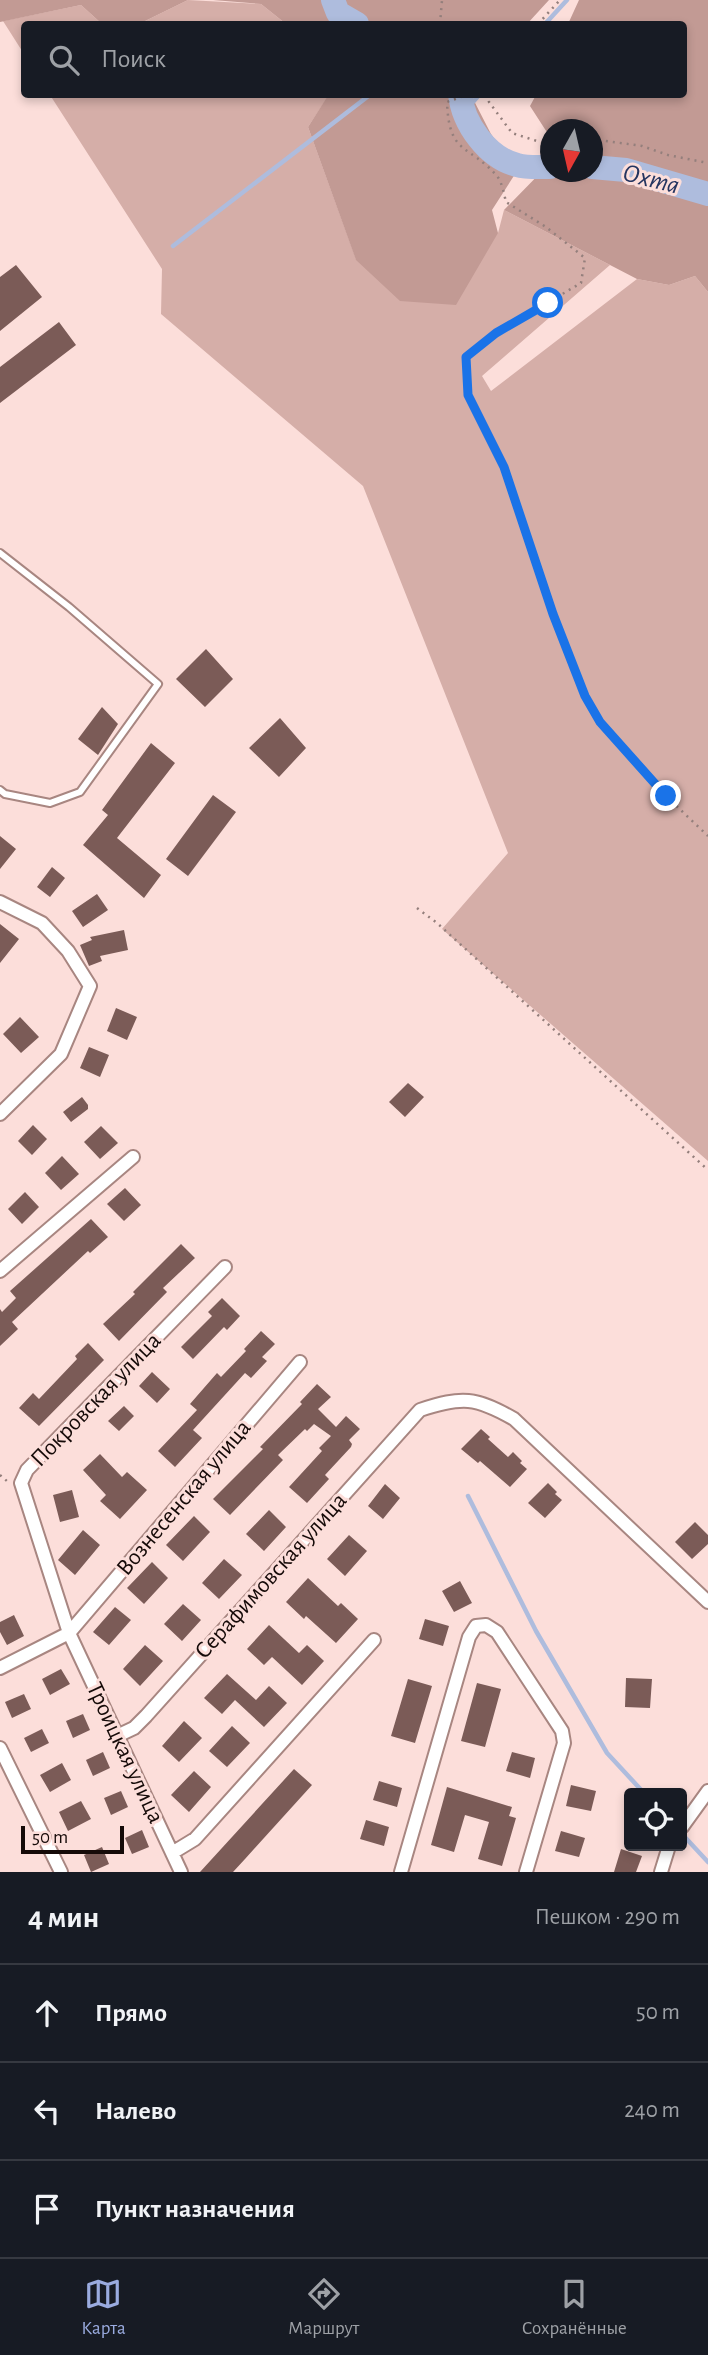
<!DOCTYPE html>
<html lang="ru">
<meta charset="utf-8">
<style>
:root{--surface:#171b24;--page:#20242c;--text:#f1f3f6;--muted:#9ea1a6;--line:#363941;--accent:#9aabdf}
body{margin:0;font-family:"Alegreya Sans",sans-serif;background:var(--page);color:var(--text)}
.controls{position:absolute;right:21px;bottom:21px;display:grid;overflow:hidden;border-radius:7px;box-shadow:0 4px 10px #0003}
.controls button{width:63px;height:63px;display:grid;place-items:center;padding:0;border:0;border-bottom:2px solid var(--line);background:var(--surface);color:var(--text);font:35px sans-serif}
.compass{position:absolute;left:540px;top:119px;width:63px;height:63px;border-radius:50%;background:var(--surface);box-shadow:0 4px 10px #0003;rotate:188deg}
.scale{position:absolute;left:21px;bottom:18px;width:103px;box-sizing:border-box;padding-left:7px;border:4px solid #150a08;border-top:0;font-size:19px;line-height:24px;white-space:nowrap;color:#150a08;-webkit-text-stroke:5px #fcdeda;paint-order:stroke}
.stop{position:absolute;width:21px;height:21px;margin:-16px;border:5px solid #1a73e8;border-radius:50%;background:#fff}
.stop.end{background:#1a73e8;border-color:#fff;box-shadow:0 2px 7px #0008}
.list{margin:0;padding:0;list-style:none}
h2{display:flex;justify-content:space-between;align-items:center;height:91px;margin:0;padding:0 28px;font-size:30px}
h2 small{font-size:23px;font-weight:400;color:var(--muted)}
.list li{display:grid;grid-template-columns:46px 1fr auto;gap:21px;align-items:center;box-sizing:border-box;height:98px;padding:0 28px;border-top:2px solid var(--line)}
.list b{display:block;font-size:26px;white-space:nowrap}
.list em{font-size:23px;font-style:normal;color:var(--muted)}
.icon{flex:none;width:38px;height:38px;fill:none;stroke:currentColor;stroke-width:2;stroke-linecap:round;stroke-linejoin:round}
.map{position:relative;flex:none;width:708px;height:1872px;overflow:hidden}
.search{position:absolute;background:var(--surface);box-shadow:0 4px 10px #0003;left:21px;right:21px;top:21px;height:77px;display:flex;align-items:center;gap:18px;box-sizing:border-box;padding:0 24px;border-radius:7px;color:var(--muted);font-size:26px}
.sheet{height:385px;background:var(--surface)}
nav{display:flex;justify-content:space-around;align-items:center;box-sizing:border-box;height:98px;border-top:2px solid var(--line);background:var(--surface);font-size:19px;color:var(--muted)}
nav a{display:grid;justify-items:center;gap:4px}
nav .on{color:var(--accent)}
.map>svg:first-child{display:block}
</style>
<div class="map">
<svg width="708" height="1872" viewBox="0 0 708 1872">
<rect width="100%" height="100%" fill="#fcdeda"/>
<path fill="#d5aea8" d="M188,0L261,4L286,24H139Z
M81,5L102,24H24V54L3,21Z
M50,95H329L308,127L356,259L498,233L504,210L610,265L482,376L491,391L637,279L669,285L695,276L708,292V1161L442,929L508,853L363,486L161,314L162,269Z"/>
<path fill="#c29a94" d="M0,0H188L139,24H102L81,5L0,22Z
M213,0H549L527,24H286L261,4Z
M579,0H708V292L695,276L669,285L637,279L504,210L550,163V172H592V130H550V137L530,106L536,95L684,94V24H568Z
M329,94L471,95L491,134L517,171L492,210L498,233L456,305L400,301L356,260L308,127Z"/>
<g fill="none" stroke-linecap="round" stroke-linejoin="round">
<path stroke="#aebcdd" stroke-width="4.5" d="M545,24L567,0
M465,111L480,94
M173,246L371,94
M468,1496L536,1631L607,1753L644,1793
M682,1834L708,1862"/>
<path stroke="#aebcdd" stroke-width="24" d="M333,0L338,13L357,24
M460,94C463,124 488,158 517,165C527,168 540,167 550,167
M592,167L626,170L708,194"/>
</g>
<path fill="#7b5b57" d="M16,265L42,297L0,331V277Z
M59,322L76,345L0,403V367Z
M206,649L233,679L205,707L176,679Z
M102,707L118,724L98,755L78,739Z
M280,718L306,748L279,777L249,748Z
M151,743L175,763L117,838L161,875L144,898L83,845L108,815L102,810Z
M213,795L236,812L188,876L166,859Z
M0,836L16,849L0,869Z
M52,867L65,878L50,897L37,887Z
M97,894L108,910L83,927L72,911Z
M0,924L19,939L0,963Z
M124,930L128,950L100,956L102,961L89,966L80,945L92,940L90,937Z
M116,1008L137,1017L127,1040L107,1031Z
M20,1017L39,1037L21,1053L3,1034Z
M89,1047L109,1055L100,1077L80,1068Z
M408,1083L424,1097L405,1117L389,1102Z
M82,1097L88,1105V1109L71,1122L63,1112Z
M33,1125L47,1139L32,1155L18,1141Z
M101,1126L118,1143L100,1159L84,1142Z
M62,1156L79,1174L61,1190L45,1173Z
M125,1188L141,1205L124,1221L107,1204Z
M25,1192L39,1207L22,1224L8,1209Z
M91,1219L108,1237L90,1253L88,1251L12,1322L18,1329L0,1346V1309L2,1312L16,1298L10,1291Z
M181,1244L195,1258L163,1288L167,1292L119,1341L103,1324L135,1294L133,1292Z
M222,1298L240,1316L227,1330L224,1327L193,1359L181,1347L212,1316L208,1312Z
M261,1331L275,1344L262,1357L267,1361L251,1378L245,1373L193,1430L202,1438L175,1467L158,1451L197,1410L190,1404L217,1373L221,1377L246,1351L244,1349Z
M88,1343L104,1360L39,1426L19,1408L33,1393L39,1399L77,1359L75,1356Z
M152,1372L170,1389L157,1403L139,1386Z
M317,1384L331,1397L318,1409L336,1427L346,1416L360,1429L349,1440L352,1444L351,1447L325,1475L329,1479L307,1503L289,1487L322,1451L319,1448L331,1436L314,1424L307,1431L305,1429L278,1455L283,1460L230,1515L213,1499L263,1449L260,1447L302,1404L300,1402Z
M124,1406L134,1416L119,1431L108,1421Z
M481,1429L490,1437L488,1439L508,1457L513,1452L522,1461L520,1463L527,1469L510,1487L480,1461L478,1463L461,1449Z
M100,1454L122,1477L127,1472L147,1490L120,1519L100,1501L106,1495L83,1470Z
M548,1483L557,1492L555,1494L562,1500L545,1518L528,1503Z
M385,1484L400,1498L383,1519L368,1506Z
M72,1490L79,1517L60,1522L53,1495Z
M269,1510L286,1527L264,1551L246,1534Z
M194,1516L210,1532L183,1561L166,1545Z
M695,1522L708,1535V1544L692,1559L675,1542Z
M83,1530L100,1545L75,1575L58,1560Z
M349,1535L367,1551L345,1576L327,1559Z
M224,1559L242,1575L219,1599L202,1583Z
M152,1562L168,1578L144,1604L127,1588Z
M308,1578L338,1606L341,1603L358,1619L336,1643L306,1616L304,1619L286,1602Z
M460,1581L472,1603L454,1612L442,1591Z
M183,1604L201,1620L182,1641L164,1624Z
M115,1607L131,1620L109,1645L93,1632Z
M14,1615L24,1636L7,1645L0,1632V1622Z
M425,1619L449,1626L443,1646L419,1639Z
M269,1625L299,1653L307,1645L324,1661L302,1685L272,1657L264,1665L247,1649Z
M145,1645L163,1661L140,1686L123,1669Z
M61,1669L70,1684L50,1695L42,1679Z
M227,1674L256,1700L269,1686L287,1703L264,1727L235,1700L222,1714L204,1698Z
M626,1678L652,1679L650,1708L625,1707Z
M408,1679L432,1686L415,1743L391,1736Z
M477,1683L501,1689L485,1747L461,1741Z
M24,1694L31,1709L12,1718L5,1702Z
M83,1714L90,1730L73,1738L66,1721Z
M184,1721L202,1738L179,1762L162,1746Z
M232,1726L250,1743L227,1767L209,1751Z
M42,1729L49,1743L31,1752L24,1738Z
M103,1752L110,1768L93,1776L86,1760Z
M512,1752L535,1758L530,1778L506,1771Z
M62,1763L71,1780L50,1792L40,1775Z
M294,1769L312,1785L245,1859L233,1872H200Z
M194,1771L211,1787L189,1812L171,1795Z
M379,1781L402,1788L397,1807L373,1800Z
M571,1785L596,1791L591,1811L566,1806Z
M447,1787L512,1807L509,1816L516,1818L502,1866L478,1859L489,1822L465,1815L454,1852L431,1845Z
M121,1791L128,1807L111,1815L104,1798Z
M81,1801L91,1819L68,1831L59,1812Z
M366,1820L389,1827L384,1846L360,1839Z
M142,1830L149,1847L132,1854L125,1838Z
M561,1831L585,1838L579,1857L555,1851Z
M102,1847L109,1864L91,1872L84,1855Z
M621,1849L642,1856L636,1872H614Z"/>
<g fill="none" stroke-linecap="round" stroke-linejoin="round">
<g stroke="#a88681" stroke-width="10">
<path id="service" d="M0,553L69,607L158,684L80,792L50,803L5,794L0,790"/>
</g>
<g stroke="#a88681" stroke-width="16">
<path id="minor" d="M0,902L42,923L68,951L90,986L61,1054L0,1114
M0,1271L133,1157
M0,1668L69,1633L300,1362
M117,1736L134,1728L146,1716L420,1410C462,1396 476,1397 514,1419L708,1602
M0,1748L61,1872
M682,1827L708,1791
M172,1853L195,1839L374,1640
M181,1872L69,1633L21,1483L27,1470L225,1267
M401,1872L469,1637L476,1626L486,1625L497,1632L562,1731L564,1743L526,1872
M661,1872L669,1846"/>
</g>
<path stroke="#947f7c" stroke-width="2.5" stroke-dasharray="2 5" stroke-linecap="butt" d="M440,24L442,0
M538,24L560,0
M469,94L447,102C449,156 468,143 497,176C502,182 504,194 506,202L546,227L585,258L581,283L496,333L466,357L468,395L504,467L553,614L585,696L600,722L666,796L708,836
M488,94L489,102L512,133L546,144L550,143
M592,139L642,146L668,155L708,163
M417,908L437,923L708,1170
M0,1475L8,1482"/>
<use href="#service" stroke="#fff" stroke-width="6"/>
<use href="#minor" stroke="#fff" stroke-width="12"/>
</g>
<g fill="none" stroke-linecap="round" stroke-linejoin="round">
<path stroke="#1a73e8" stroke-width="9" d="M548,303L496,333L466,357L468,395L504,467L553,614L585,696L600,722L666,796"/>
</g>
<g text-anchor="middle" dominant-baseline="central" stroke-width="6" stroke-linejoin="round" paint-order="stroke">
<g font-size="24" fill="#150a08" stroke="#fcdeda">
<text transform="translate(96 1400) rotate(-46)">Покровская улица</text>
<text transform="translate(184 1498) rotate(-50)">Вознесенская улица</text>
<text transform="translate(271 1576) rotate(-48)">Серафимовская улица</text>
<text transform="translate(125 1753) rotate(65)">Троицкая улица</text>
</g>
<g font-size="26" font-style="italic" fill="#253560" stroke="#fcdeda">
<text transform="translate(651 179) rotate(14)">Охта</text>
</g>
</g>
</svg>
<div class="controls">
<button><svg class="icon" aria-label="locate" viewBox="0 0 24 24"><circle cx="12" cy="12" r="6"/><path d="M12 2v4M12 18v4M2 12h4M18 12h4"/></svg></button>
</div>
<svg class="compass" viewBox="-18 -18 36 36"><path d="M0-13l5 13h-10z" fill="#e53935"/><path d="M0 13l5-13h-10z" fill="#9ea1a6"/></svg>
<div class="scale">50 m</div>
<div class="stop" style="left:548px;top:303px"></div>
<div class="stop end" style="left:666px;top:796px"></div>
<div class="search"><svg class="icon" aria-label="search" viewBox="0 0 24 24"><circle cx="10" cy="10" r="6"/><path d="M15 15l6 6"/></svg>Поиск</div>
</div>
<section class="sheet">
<h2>4 мин<small>Пешком · 290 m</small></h2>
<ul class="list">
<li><svg class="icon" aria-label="ahead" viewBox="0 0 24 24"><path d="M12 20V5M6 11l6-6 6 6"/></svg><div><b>Прямо</b></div><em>50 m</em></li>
<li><svg class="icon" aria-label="left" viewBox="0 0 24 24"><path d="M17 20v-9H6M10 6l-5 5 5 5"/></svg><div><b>Налево</b></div><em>240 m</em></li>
<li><svg class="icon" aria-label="arrive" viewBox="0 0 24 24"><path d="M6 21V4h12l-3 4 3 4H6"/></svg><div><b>Пункт назначения</b></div></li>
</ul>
</section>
<nav>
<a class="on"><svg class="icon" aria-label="map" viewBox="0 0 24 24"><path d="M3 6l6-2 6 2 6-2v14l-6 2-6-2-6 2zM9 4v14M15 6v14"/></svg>Карта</a>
<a><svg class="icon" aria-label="directions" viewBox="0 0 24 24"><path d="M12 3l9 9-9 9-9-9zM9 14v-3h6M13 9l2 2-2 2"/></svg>Маршрут</a>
<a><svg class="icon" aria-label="saved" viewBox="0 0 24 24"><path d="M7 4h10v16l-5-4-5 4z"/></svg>Сохранённые</a>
</nav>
